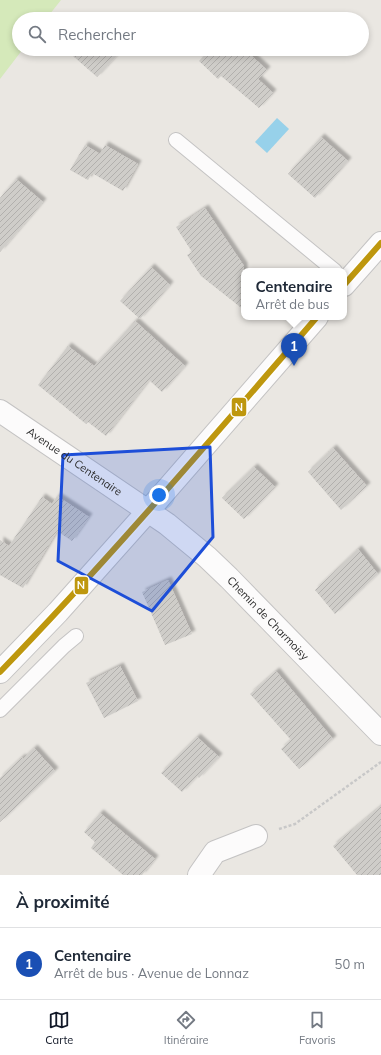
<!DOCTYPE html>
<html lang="fr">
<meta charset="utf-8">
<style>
:root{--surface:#fff;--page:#f6f6f7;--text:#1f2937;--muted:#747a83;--line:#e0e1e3;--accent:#111827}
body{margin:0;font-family:Mulish,sans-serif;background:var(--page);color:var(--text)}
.you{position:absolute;left:159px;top:495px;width:14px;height:14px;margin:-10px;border:3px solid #fff;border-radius:50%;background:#1a73e8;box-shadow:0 0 0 6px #1a73e833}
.badge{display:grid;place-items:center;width:26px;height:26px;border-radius:50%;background:var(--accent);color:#fff;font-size:13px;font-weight:700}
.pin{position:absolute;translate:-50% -33px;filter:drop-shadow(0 1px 2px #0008)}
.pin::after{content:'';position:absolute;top:21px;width:14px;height:12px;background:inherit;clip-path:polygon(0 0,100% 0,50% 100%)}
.popup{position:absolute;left:241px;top:268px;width:106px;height:52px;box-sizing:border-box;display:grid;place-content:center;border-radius:8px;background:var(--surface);filter:drop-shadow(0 1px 3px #0005);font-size:13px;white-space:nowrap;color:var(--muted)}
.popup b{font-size:15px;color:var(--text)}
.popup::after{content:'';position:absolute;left:50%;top:100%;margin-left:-8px;border:8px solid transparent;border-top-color:var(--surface)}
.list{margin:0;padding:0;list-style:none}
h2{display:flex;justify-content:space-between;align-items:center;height:52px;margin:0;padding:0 16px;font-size:17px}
h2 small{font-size:13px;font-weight:400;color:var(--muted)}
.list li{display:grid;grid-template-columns:26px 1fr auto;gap:12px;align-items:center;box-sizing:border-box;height:72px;padding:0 16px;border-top:1px solid var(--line)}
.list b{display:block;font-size:15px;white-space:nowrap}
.list p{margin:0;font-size:13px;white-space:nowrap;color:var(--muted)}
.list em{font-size:13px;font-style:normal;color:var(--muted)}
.icon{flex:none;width:22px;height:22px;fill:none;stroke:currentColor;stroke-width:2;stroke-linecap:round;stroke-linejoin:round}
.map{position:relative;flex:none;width:381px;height:875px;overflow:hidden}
.search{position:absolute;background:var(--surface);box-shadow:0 2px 6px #0003;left:12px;right:12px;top:12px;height:44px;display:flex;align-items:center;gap:10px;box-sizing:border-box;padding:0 14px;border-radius:22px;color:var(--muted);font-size:15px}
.sheet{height:124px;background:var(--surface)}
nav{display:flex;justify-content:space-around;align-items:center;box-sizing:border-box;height:56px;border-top:1px solid var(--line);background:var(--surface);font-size:11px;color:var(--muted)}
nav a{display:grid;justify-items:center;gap:2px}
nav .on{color:var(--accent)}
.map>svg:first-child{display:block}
</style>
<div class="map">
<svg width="381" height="875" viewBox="0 0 381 875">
<defs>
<pattern id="building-hatch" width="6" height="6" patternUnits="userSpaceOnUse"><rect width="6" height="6" fill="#cfcdc9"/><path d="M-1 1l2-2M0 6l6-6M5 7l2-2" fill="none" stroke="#b2b0ad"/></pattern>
<filter id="shadow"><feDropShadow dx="3.5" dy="-3.5" stdDeviation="1" flood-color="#0004"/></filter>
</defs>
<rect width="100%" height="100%" fill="#eae7e2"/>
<path fill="#d5e9ba" d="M0,0H61L46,19H19V49H23L0,79Z"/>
<path fill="#97d1ea" d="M277,118L289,129L267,153L255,142Z"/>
<path fill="url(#building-hatch)" filter="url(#shadow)" d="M65,49H123L97,77Z
M210,49H244L267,70L258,79L273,93L259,108L221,76L218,79L199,61Z
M321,137L348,161L315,198L288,174Z
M85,145L100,154L105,145L138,164L123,191L92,173L88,180L70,170Z
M16,179L43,202L0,252V198Z
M205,208L244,266V310L201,276L187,255L192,252L176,227Z
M151,267L170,285L140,319L120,301Z
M135,321L185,366L162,392L149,380L106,436L88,422L86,424L38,385L68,346L94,366Z
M333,448L367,486L341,510L308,472Z
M254,467L275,487L244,519L222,498Z
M57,496L89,517L72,541L57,531L23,588L0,575V540L9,546L42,497L52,504Z
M358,549L378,574L335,614L315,590Z
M168,580L192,634L165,645L142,592Z
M120,666L138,701L104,718L86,683Z
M276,671L333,739L299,769L281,749L291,740L250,694Z
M197,737L219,757L199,778L197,776L182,792L161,773Z
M34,748L55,771L0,822V778L22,757L23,759Z
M381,806V875H357L333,846Z
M100,813L155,859L142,875H123L91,848L95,842L84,832Z"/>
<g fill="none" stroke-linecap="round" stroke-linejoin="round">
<g stroke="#c4c3c3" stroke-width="16">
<path id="lane" d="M176,140L335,271
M0,710L64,646L76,636"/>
</g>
<g stroke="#c4c3c3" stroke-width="24">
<g id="street">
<path d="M344,285L381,243"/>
<path id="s1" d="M0,411L167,524L207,557L229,578L381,734"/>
<path d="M0,672L58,612L141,519L317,317"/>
<path d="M199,875L215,852L256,836"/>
</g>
</g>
<path stroke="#c8c8c8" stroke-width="2.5" stroke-dasharray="3 2" stroke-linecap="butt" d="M279,829L295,824L381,762"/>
<use href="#lane" stroke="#fcfbfb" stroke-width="14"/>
<use href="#street" stroke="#fcfbfb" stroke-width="22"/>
<g stroke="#fff" stroke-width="9">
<path id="bus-1" d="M344,285L381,243
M0,672C110,558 213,437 317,317"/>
</g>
<use href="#bus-1" stroke="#be970e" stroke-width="6"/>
</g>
<path fill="#1d4ed8" fill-opacity="0.2" stroke="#1d4ed8" stroke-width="3" stroke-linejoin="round" d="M210,447L213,537L152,611L58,561L63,455Z"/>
<g text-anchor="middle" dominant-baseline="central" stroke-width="3" stroke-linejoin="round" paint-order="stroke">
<g font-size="11" fill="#2d2d2d" stroke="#fff">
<text stroke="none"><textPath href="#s1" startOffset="90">Avenue du Centenaire</textPath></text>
<text stroke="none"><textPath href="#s1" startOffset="340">Chemin de Charmoisy</textPath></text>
</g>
</g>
<g stroke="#fff" stroke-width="1.5">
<rect x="231" y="397" width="16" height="20" rx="4" fill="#be970e"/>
<rect x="74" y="576" width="15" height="19" rx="4" fill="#be970e"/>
</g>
<g font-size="11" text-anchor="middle" font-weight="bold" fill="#fff">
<text x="239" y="411">N</text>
<text x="81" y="589">N</text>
</g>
</svg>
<div class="you"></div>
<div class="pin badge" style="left:294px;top:366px;background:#1a4fb4">1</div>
<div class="popup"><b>Centenaire</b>Arrêt de bus</div>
<div class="search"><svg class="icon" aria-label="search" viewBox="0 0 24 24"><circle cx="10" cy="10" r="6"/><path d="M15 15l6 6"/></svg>Rechercher</div>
</div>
<section class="sheet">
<h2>À proximité<small></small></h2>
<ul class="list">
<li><span class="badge" style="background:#1a4fb4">1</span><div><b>Centenaire</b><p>Arrêt de bus · Avenue de Lonnaz</p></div><em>50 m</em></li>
</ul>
</section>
<nav>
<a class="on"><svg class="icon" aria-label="map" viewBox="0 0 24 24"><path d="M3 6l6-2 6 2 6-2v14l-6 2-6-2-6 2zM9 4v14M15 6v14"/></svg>Carte</a>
<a><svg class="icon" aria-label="directions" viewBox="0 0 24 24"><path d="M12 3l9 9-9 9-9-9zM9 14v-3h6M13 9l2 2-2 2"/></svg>Itinéraire</a>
<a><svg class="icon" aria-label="saved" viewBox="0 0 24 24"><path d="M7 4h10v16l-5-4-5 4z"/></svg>Favoris</a>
</nav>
